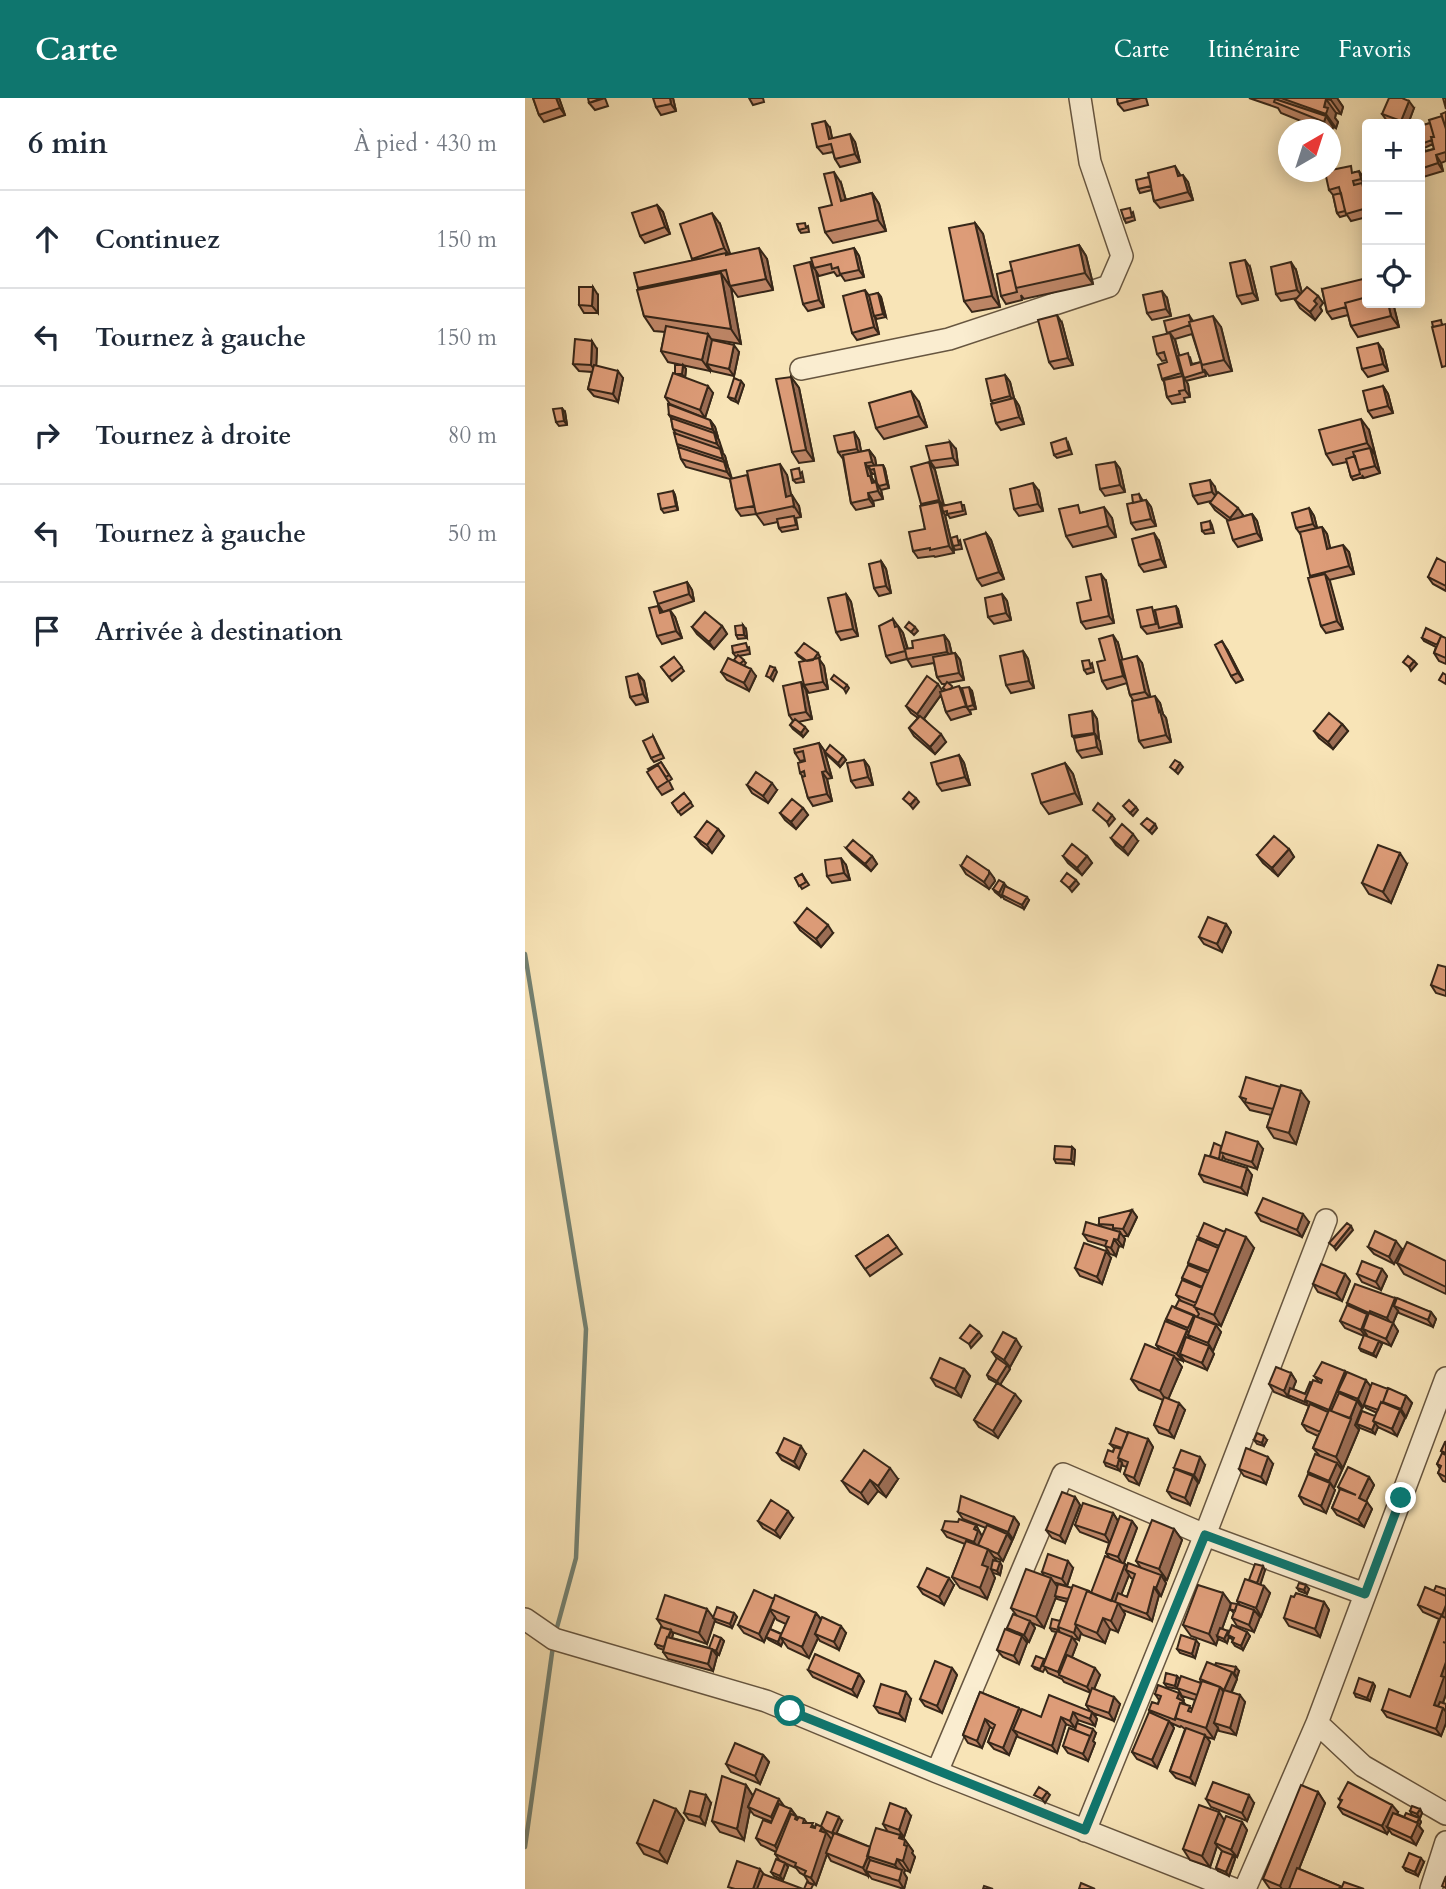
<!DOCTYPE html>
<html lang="fr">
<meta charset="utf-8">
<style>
:root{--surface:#fff;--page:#f6f6f7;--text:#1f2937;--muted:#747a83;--line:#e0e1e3;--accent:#0f766e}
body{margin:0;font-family:Cardo,serif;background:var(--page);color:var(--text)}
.controls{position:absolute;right:21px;top:21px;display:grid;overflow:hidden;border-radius:7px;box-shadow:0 4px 18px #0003}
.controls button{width:63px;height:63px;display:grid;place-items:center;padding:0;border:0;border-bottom:2px solid var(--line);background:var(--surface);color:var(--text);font:35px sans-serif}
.compass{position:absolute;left:753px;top:21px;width:63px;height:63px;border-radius:50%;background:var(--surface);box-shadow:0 4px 18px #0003;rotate:39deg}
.stop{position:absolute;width:21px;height:21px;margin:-16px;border:5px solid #0f766e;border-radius:50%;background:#fff}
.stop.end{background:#0f766e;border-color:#fff;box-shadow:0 2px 7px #0008}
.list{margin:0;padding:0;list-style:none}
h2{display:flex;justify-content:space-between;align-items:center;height:91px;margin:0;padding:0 28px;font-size:30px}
h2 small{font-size:23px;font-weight:400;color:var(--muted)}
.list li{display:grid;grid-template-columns:46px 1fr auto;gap:21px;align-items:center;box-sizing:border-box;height:98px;padding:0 28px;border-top:2px solid var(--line)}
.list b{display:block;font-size:26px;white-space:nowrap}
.list em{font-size:23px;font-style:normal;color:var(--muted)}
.icon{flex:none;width:38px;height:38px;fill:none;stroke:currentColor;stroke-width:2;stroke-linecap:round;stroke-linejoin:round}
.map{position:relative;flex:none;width:921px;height:1791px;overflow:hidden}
header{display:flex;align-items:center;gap:42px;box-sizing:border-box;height:98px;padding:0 35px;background:var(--accent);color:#fff}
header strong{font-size:33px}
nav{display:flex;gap:38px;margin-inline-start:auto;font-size:24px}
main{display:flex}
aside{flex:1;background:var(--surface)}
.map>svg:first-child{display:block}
</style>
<header>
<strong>Carte</strong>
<nav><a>Carte</a><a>Itinéraire</a><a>Favoris</a></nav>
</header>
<main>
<aside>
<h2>6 min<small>À pied · 430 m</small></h2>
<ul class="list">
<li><svg class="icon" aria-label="ahead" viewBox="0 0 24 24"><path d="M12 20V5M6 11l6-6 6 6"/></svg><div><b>Continuez</b></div><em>150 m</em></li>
<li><svg class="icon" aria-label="left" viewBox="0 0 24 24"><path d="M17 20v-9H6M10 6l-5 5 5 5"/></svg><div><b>Tournez à gauche</b></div><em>150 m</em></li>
<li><svg class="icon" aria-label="right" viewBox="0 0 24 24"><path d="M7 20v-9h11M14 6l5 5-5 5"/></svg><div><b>Tournez à droite</b></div><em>80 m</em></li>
<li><svg class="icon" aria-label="left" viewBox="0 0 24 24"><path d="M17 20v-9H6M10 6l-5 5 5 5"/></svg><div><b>Tournez à gauche</b></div><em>50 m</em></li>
<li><svg class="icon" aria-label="arrive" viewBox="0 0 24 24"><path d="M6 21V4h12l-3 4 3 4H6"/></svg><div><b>Arrivée à destination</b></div></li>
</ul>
</aside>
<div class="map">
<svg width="921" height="1791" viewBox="0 0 921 1791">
<rect width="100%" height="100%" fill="#f8e4b7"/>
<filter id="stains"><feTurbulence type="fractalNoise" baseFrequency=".00286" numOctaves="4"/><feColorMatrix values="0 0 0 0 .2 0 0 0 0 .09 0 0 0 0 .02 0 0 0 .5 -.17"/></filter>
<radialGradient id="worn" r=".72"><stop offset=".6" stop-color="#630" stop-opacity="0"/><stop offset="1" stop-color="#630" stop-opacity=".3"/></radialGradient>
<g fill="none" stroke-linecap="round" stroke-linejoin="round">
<path stroke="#748273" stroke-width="4.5" d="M0,856L61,1231L51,1460L31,1533
M0,1749L28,1548"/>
<g stroke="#675640" stroke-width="24">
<path id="minor" d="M276,271L424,241L584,188L597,158L565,64L555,0
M921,1280L792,1625L838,1668L921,1716
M0,1521L29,1541L241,1603L412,1674L709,1791
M412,1674L538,1376L680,1437L840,1496
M560,1733L680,1437L801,1122
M720,1791L792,1625
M906,1791L921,1744"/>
</g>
<use href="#minor" stroke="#faedd0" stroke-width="21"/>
</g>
<path fill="#be8667" stroke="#372719" stroke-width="2" fill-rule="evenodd" d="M8,0H34L40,17L19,24L14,17Z
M80,0L83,8L70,12L64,5Z
M148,0L151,13L136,17L131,9Z
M224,0H238L239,4L228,7Z
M592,0H621L623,7L599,13L593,6Z
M724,0H812L818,9L816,16L811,15L810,20L813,24L811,30L808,29L806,35V32H798L756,15L753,10Z
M889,10L883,26H870L862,23L857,16Z
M921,14V63L916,65L918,73L895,80V28L905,25L917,18ZM908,46L909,51L900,53L899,50Z
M305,30L307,41L330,44L335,64L315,69L310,61L308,54L298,56L292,49Z
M650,68L656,78L663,84L668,102L635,110L629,103L627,92L615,95L613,91L624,79Z
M830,74L839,80L840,89L842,92V119L826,123L822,117L815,119L812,115L808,97L804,92Z
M316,85L321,102L347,95L354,106L361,133L308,145L300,134L307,107Z
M132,107L138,114L145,136L120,145L115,138Z
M608,114L610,122L601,125L599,121Z
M450,125L458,136L475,209L447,214L439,203Z
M195,126L205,157L242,161L248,192L213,199L205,188L204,184H202L206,190L216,246L186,241L187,243L214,254L209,278L187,273L185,271V273L143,264L136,253L140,234L129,233L119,218L113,190L168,162L167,161Z
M283,128L284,134L276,135L274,132Z
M554,147L561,158L568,186L499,201L496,197L497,202L481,206L476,198L487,172Z
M329,150L334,158L339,179L320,183L316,177L312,178L309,174L294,178L291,173L299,209L283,213L278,206L288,169Z
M725,169L733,202L717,206L712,198Z
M771,172L777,195L793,198L798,205L795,209L797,213L790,222L775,210L770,202L772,200L756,203L751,196Z
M797,191L842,205H868L874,229L833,239L826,228L823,217L807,221L802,214Z
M353,195L356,199L361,219L352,221L350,219L354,236L332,242L327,235L344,198Z
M73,197V215H59L54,207Z
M642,200L646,218L627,222L622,215Z
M664,217L668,223L696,229L707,273L684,278L679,271L681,278L661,283L663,286L665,299L659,300L660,304L647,306L642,299L639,284L637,281L642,264V262L637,263L632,256L642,235ZM667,236L676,264L667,266L665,259L654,257L650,241Z
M537,225L548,267L529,271L524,264Z
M72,251L71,268L98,280L93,304L69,298L63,291L67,274L54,273L48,266Z
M858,252L863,273L843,279L837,271Z
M158,267L161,271L160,280L188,295L180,320L145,306L140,299L151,276Z
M480,277L485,284L489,300L494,308L499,326L476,332L471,325L468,305L466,303Z
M266,279L274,290L289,363L274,365L267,354Z
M216,283L219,287L213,305L206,302L203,299Z
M858,288L863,296L868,315L848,320L843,313Z
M394,304L402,329L359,341L351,330Z
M40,314L42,327L34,328L31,324Z
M144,317L185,322L190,329L197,354L200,358L203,369L202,368L207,381L262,377L266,398L274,408L276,419L271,420L273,431L257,434L254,430L253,424L239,427L231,416L216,418L211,411L205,381L161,369L156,361L153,349L152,346L151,336L148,331L146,320Z
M844,332L855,375L839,380L837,377L838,379L828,382L826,379L822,364L808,367L801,356Z
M329,334L334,342L336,354L344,352L350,360L351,368L358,367L360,371L364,390L356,392L358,401L348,403L349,408L331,412L326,405L318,361L313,354ZM345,373L348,376H350L351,384L350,385L347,380Z
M543,344L547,356L532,360L529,357Z
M431,351L433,367L410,370L405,363Z
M590,364L595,371L600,394L580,398L575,391Z
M410,372L419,407H439L441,416L425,420L423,417H420L429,455L410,459L409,458L393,460L388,453L400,431L396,406Z
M277,374L279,384L271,385L268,382Z
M690,389L691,396L718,417L716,419L727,416L732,423L737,442L713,449L708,442L704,423L690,412L685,405L686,403L673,406L668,398Z
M148,393L150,397L153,412L139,415L136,411Z
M514,393L518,413L494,418L489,411Z
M614,396L618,403L621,402L626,409L631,428L611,432L606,425L608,405Z
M784,410L789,418L792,430L797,429L802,436L805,450L824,454L829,476L804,482L818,531L801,535L796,528L786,479L776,437L771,430Z
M558,414L587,420L591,439L548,449L541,438Z
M685,423L687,427L689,435L680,436L677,433Z
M461,435L466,442L479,481L457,488L452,481Z
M435,442L437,451L430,452L428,448Z
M634,443L641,469L619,474L614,467Z
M356,463L361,471L366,495L354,498L349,490Z
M921,465V493L908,486L903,479Z
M581,483L589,525L561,531L556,524L566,502Z
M162,484L167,492L169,503L138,514L133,506Z
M321,496L326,504L333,538L316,542L311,534Z
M477,496L482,503L486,522L469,526L463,519Z
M133,508L137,514L150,519L157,540L137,546L132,538Z
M653,511L657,529L622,536L616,529L630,512Z
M368,521L378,535L383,551L388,550L419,537L424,544L427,556L430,555L435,562L439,582L423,585L428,590L439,595L447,593L451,611L445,612L446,616L426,622L421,614L416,597L399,621L421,644L410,656L389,638L384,630L393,620L386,615L381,608L420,593L418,590L421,586H417L412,579L409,565L387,569L382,561L366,565L361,558Z
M197,528L202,536L189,551L172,536L167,529Z
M221,531L222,540L213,541L211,537Z
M897,540H921V566L914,563L909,555L911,549L899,543Z
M593,545L597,562L617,565L625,599L635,605L638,616L641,620L646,644L619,650L614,643L608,602L605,597L602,585L582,591L577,583L580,562Z
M224,549L225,556L214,558L221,565L219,568L231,578L224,593L202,582L196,574L209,563L211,559L208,555Z
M702,551L718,582L711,585L706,578Z
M498,553L503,561L509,590L486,595L481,587Z
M271,555L295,559L294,561L299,568L303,591L284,595L279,587L280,563L273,558Z
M149,559L159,573L147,583L136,569Z
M567,565L569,574L562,576L559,572Z
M113,576L119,583L123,604L111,607L105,599Z
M281,592L287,621L273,624L283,633L278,639L268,631L265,627L268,623L264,617Z
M567,613L572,621L574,642L577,656L557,660L552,653L550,641L547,638Z
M817,626L823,633L808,651L794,640L789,633Z
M128,638L139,660L129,664L126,660Z
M294,645L300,654L318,658L321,662L315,669L300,655L307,680L302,681L307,703L288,708L283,700L278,679L275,675L280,663V662L275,663L270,655Z
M434,657L439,665L445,687L417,693L412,686Z
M339,662L344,669L348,687L331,690L326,683Z
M136,664L147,681L144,683L148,691L137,697L132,690Z
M540,665L548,676L557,706L524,716L516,705Z
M222,687L252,692L243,705L227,695Z
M159,695L168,708L156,717L147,705Z
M278,710L283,717L271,731L260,722L255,715Z
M193,731L199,738L187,755L176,746L170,739Z
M586,740L613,743L603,757L591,747Z
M321,750L347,758L352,766L346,773L327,757Z
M764,751L769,759L753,778L738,765L732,757Z
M538,758H562L567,765L557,777L543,765Z
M882,766L866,805L844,796L837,785Z
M321,767L325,782L307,785L302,778Z
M436,768L469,780L470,783L464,791L441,776Z
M277,776L284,787L277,791L270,780Z
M482,789L504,802L499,811L479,801L477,797L476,799L470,794L468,791Z
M270,825L308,835L296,849L275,832Z
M701,826L706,834L697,854L679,846L674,839Z
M921,869V898L911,895L906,887Z
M715,999L784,1004L771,1046L749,1040L742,1029L746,1017L725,1012Z
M696,1048L738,1051L732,1071L700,1061L698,1058L697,1062L727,1077L722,1097L679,1084L674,1076L685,1058Z
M547,1049L550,1052L549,1066L531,1065L529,1061Z
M607,1112L612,1119L603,1138H597L600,1141L598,1149L594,1148L591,1158L585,1156L580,1148L563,1143L558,1136L576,1128L574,1126Z
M731,1115L784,1124L777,1139L736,1123Z
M363,1137L377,1156L345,1178L331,1158Z
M673,1139L729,1150L696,1228L676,1220L696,1234L688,1253L686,1252L689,1256L682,1272L660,1263L658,1261V1263L650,1260L657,1269L643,1301L660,1312L649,1340L634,1335L629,1327L638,1302L614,1292L606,1281L635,1252L631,1247L644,1225L641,1221L656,1203L651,1197L659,1183L657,1180L665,1168L663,1165L676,1143Z
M843,1149L877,1151L869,1166L849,1156Z
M586,1160L577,1186L555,1178L550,1170Z
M921,1163V1196L879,1176L872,1165Z
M857,1171L862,1178L856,1192L837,1184L832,1176Z
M820,1176L825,1183L817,1203L793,1194L788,1186Z
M870,1200L871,1202L906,1214L911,1221L908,1229L874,1215L873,1213L868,1225L873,1233L866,1248L854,1243L857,1246L851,1259L836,1253L834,1250L839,1238L820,1230L815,1223L824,1208L822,1205Z
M496,1249L485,1269L483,1268L485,1271L475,1286L496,1303L473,1340L454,1329L449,1322L472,1285L464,1281L462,1277L472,1261L467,1254Z
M439,1271L445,1278L436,1299L411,1288L406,1280Z
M820,1273L821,1275L846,1288L863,1291L881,1298L887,1305L881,1319L878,1317L880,1320L872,1338L853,1329L850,1336L835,1330L832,1326L850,1318L852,1315L841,1310L839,1307L838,1309L835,1307L837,1310L830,1327L834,1332L818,1370L814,1368L817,1372L809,1390H808L810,1392L801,1415L779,1406L774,1398L785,1377L783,1374L794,1357L788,1350L793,1338L782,1333L777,1326L784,1308L749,1294L744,1286L766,1275L771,1283L768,1291L780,1296L787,1285L794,1284L789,1278Z
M623,1341L628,1349L614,1387L604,1383L599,1376L602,1369L598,1368L597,1365L595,1373L581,1368L579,1364L588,1354L589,1350L585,1346Z
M729,1342H742L739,1348L732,1346Z
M921,1344V1384L918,1383L913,1375L915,1371L912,1366L918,1355L916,1353Z
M252,1355L281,1356L274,1371L257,1362Z
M748,1366L741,1386L719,1378L714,1371Z
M680,1367L674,1384L671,1383L673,1385L665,1407L647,1400L642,1393L651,1372L649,1370Z
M844,1379L849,1387L841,1403L847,1411L839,1429L812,1417L807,1410L815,1392L813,1389Z
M373,1381L361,1399L353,1393L343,1406L325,1394L317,1383Z
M550,1399L555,1407L540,1445L527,1440L521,1432Z
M433,1414L489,1419L494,1426L488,1441L485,1439L487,1443L478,1463L469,1459L470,1463L477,1468L475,1477L468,1475L467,1473L466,1474L470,1480L462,1501L435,1490L427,1479L440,1446L422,1439L417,1432L451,1427L457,1439L461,1430L438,1421Z
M588,1415L593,1423H607L612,1430L599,1465L602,1468L616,1470L611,1463L649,1431L657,1442L642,1482L639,1481L641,1485L636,1498L634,1497L627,1523L598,1512L600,1516L593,1534L585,1531L580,1545L558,1537L556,1535L554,1542L547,1540L552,1546L547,1559L575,1577L569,1591L595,1606L589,1623L568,1615L572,1621L570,1628L553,1622L550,1630L541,1626L532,1655L493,1639L492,1637L484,1657L469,1651L463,1644L468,1631L465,1629L457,1650L443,1645L438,1637L455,1594L494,1610L496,1613L516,1619L565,1613L561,1607L566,1595L539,1584L537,1581L523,1575L520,1570L518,1574L510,1571L507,1568L519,1561L520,1562L531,1534L527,1533L525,1530L535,1523L542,1504L532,1501L531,1499L519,1530L507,1525L510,1530L504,1544L500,1542L502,1545L494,1566L478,1559L472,1552L484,1533L482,1530L492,1518L486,1510L519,1478L517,1474L548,1470L542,1488L528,1484L532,1489L547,1490L564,1493L566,1495L584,1459L581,1455L584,1445L555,1434L550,1427ZM604,1477L606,1480L608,1481L602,1499L596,1497Z
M268,1420L255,1440L238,1430L233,1423Z
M740,1472L735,1486L745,1495L736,1518L732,1516L735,1519L729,1534L712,1528L707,1520L709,1515L705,1511L714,1506L712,1503L724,1482Z
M429,1487L419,1507L398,1496L393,1489Z
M772,1490L784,1491L782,1496L774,1493Z
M921,1491V1596L918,1605L921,1606V1625L916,1638L862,1619L857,1612L885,1599L914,1521L898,1514L893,1507L909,1493Z
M698,1495L706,1506L697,1531L704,1534H722L725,1538L718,1552L710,1548L707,1544L708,1542L704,1539L702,1545L693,1541L691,1547L666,1538L658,1527Z
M249,1501L291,1515L296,1521L321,1535L314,1552L295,1543L293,1540L284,1560L263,1550L258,1543L256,1548L244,1542L241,1539L239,1544L219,1535L213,1527ZM250,1519L252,1522L261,1526L257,1536L245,1531Z
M799,1504L804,1512L795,1539L764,1528L759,1520Z
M209,1515L212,1519L207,1530L191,1524L190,1522L182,1546L147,1534L148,1536L147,1540L184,1550L196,1540L199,1543L194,1557L190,1556L192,1558L188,1573L143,1561L138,1554L139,1552L133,1550L130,1546L138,1530L132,1521L188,1520Z
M674,1546L670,1560L655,1555L652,1551Z
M690,1567L714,1573L712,1579L709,1578L712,1581L707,1594L720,1604L711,1637L694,1633L693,1630L689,1641L681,1639L685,1644L670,1687L651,1680L645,1673L660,1631L656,1628L655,1629L646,1625L649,1630L632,1670L612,1661L607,1654L627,1616L624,1612L633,1606L634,1602L630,1596L654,1595L660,1606L667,1611L670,1602L657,1598L653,1591L642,1589L639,1585L655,1581L676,1585L675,1581Z
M427,1570L432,1577L417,1615L400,1608L395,1601Z
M283,1572L334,1576L339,1583L332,1599L288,1579Z
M848,1585L850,1588L845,1603L831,1599L829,1595Z
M386,1601L380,1623L354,1615L349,1608Z
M550,1632L571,1635L568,1643L570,1645L563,1663L543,1655L538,1648Z
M238,1657L244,1664L235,1686L206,1674L201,1666Z
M221,1687L228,1698L266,1711L273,1720L279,1721L282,1725L290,1729L296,1728L317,1723L311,1735L345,1749L363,1734L358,1726L386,1718L379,1739L375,1738L377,1741L380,1742L388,1753L387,1755L390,1759L385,1774L380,1772L379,1775L382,1780L379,1791L347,1781L343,1776V1778L306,1763L302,1756L291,1787L284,1785L279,1777L275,1775L271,1770L255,1763L250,1756L251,1754L236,1747L231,1740L247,1724L229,1717L225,1712L219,1742L195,1734L187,1723Z
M793,1694L800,1705L774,1771L815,1788L817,1790L839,1791H745L738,1781Z
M681,1701L729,1705L722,1723L686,1709Z
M814,1701L873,1714L872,1716L879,1719L894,1720L896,1724L894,1728L898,1733L891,1747L867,1736L864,1732L862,1736L818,1716L813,1709L816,1704Z
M186,1705L180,1727L164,1722L159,1715Z
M151,1711L159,1722L142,1765L119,1756L112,1745Z
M895,1711L897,1715L895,1720L887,1717L885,1713Z
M699,1722L717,1724L722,1732L712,1759L708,1758L710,1761L704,1778L693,1773L691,1770L697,1753L692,1748L685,1769L665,1762L658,1751Z
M899,1764L893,1778L881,1773L878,1769Z
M263,1769L258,1782L249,1778L246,1774Z"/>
<path fill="#9b6d54" stroke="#372719" stroke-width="2" d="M31,0H34L40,17L35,10Z
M145,0H148L151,13L146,6Z
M806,0H812L818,9L816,16L806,2Z
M801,1L811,15L810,20L813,24L811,30L801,16L799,9Z
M884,3L889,10L883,26H878L876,23Z
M801,18L808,29L806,35V32H804L799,24Z
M300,23L305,30L309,49L304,41Z
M325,36L330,44L335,64L330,56Z
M911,57L916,65L918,73L913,65Z
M834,73L839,80L841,89L836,81Z
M309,74L316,85L324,114L316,103Z
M658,77L663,84L668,102L663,94Z
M837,85L842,92V105Z
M347,95L354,106L361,133L353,122Z
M132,107L138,114L145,136L140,129Z
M187,115L195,126L207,161L199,150Z
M450,125L458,136L475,209L467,198Z
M554,147L561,158L568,186L560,175Z
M234,150L242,161L248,192L241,181Z
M329,150L334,158L339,179L334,172Z
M720,162L725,169L733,202L728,195Z
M285,164L291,173L299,209L294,202Z
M766,164L771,172L778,199L772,192Z
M196,175L206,190L216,246L206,231Z
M68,189L73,197V215L67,208Z
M340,192L345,199L354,236L349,229Z
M637,193L642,200L646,218L641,211Z
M353,195L356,199L361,219L358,216Z
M793,198L798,205L795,209L797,213L790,222L785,214L789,203Z
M863,205H868L874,229L866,218Z
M532,217L537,225L548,267L543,260Z
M688,218L696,229L707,273L699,262Z
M645,235L650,242L660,279L659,280L656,275Z
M183,236L190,247L182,266L185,271V273L177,262Z
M67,243L72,251L71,274L66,267Z
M853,245L858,252L863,273L858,266Z
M209,247L214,254L209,278L204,271Z
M158,267L161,271L160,280L157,276Z
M93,273L98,280L93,304L88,296Z
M480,277L485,284L489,300L494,308L499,326L494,319L490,305L485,298Z
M658,278L663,286L665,299L660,292Z
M266,279L274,290L289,363L281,352Z
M216,283L219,287L213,305L210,301Z
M183,288L188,295L180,320L175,312Z
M858,288L863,296L868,315L863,308Z
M386,293L394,304L402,329L394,318Z
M37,310L40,314L42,327L39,323Z
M836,321L844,332L850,356L842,345Z
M185,322L190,329L193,339L188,332Z
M329,334L334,342L337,358L332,351Z
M189,335L194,342L198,354L192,346Z
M425,344L431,351L433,367L428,360Z
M845,350L850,357L855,375L850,368Z
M195,351L200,358L203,369L198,361Z
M344,352L350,360L352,371L347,364Z
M199,364L204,371L207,381L202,374Z
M404,364L410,372L419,409L414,402Z
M590,364L595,371L600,394L595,387Z
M340,365L345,372L347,380L350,385L352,393L343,378Z
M255,366L262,377L269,410L261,399Z
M358,367L360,371L364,390L362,386Z
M685,382L690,389L693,401L687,394Z
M351,384L356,392L358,401L353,393Z
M508,385L514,393L518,413L513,406Z
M148,393L150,397L153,412L151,408Z
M343,395L348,403L349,408L344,401Z
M267,397L274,408L276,419L269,408Z
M621,402L626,409L631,428L626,421Z
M414,404L419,412L418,414L420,417L429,455L424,448Z
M579,409L587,420L591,439L583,428Z
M713,410L718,417L710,427L705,420Z
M784,410L789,418L793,433L788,426Z
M727,416L732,423L737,442L732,435Z
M797,429L802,436L807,458L802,451Z
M461,435L466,442L479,481L474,474Z
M629,435L634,443L641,469L636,461Z
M818,447L824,454L829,476L824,468Z
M356,463L361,471L366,495L361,488Z
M576,476L581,483L589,525L584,518Z
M800,476L805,483L818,531L812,523Z
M162,484L167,492L169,503L164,496Z
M321,496L326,504L333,538L328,531Z
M477,496L482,503L486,522L481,515Z
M651,508L653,511L657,529L654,525Z
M145,512L150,519L157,540L151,533Z
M218,527L221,531L222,540L219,537Z
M197,528L202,536L189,551L184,544Z
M373,528L378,535L385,561L380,553Z
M390,529L393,533L389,537L386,534Z
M419,537L424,544L428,561L422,554Z
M588,537L593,545L604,585L598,578Z
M697,543L702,551L718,582L713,575Z
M498,553L503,561L509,590L504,583Z
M293,555L295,559L294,561L299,568L303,591L285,565Z
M430,555L435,562L439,582L434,575Z
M612,558L617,565L626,601L620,594Z
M889,563L892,566L886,573L884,569Z
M250,570L252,574L248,583L245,580Z
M226,571L231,578L224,593L219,585Z
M113,576L119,583L123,604L118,596Z
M276,584L281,592L287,621L281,614Z
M413,586L418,594L397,623L392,616Z
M322,587L324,590L321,595L319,591Z
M434,588L439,595L442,609L446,616L441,608Z
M444,589L447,593L451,611L448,607Z
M630,598L635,605L638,616L641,620L646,644L641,637Z
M567,613L572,621L574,642L569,635Z
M817,626L823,633L808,651L803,644Z
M280,629L283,633L278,639L276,635Z
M416,636L421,644L410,656L405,649Z
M570,636L575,643L577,656L572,649Z
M294,645L299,652L307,680L301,673Z
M434,657L439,665L445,687L440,679Z
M318,658L321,662L315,669L313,665Z
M339,662L344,669L348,687L343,679Z
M540,665L548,676L557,706L550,695Z
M655,665L658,669L653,676L650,673Z
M297,674L302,681L307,703L302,696Z
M247,685L252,692L243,705L238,698Z
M391,700L394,704L388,711L385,707Z
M611,709L613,712L608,718L605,715Z
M278,710L283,717L271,731L266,724Z
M587,717L590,721L584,728L582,724Z
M630,726L632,730L627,736L624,733Z
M193,731L199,738L187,755L182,747Z
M608,736L613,743L603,757L598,750Z
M764,751L769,759L753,778L747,770Z
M875,755L882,766L866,805L858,794Z
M347,758L352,766L346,773L340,766Z
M562,758L567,765L557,777L552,770Z
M316,760L321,767L325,782L319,775Z
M464,773L469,780L470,783L464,791L459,784Z
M551,782L554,786L547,794L544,790Z
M479,785L482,789L476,799L474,795Z
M502,799L504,802L499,811L497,807Z
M701,826L706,834L697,854L692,846Z
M303,827L308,835L296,849L291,841Z
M776,993L784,1004L771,1046L764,1035Z
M733,1044L738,1051L732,1071L727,1064Z
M547,1049L550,1052L549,1066L546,1062Z
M722,1070L727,1077L722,1097L716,1090Z
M607,1112L612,1119L603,1138L598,1131Z
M778,1116L784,1124L777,1139L772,1132Z
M826,1128L828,1132L811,1152L809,1149Z
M595,1134L600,1141L598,1149L593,1142Z
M721,1139L729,1150L696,1228L689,1217Z
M589,1141L594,1148L591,1158L586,1150Z
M871,1143L877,1151L869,1166L864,1159Z
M581,1153L586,1160L577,1186L572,1179Z
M857,1171L862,1178L856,1192L851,1184Z
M820,1176L825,1183L817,1203L811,1196Z
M870,1200L875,1208H869L873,1213L868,1225L873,1233L866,1248L861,1241L867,1227L862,1220Z
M906,1214L911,1221L908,1229L903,1222Z
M842,1216L847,1223L838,1231L842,1237L841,1239L836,1232Z
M691,1227L696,1234L688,1253L683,1245Z
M662,1232L666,1238L663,1237L666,1242L655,1256L658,1261V1263L652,1256Z
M454,1234L457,1238L446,1250L444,1246Z
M491,1241L496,1249L485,1269L479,1262Z
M854,1243L857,1246L851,1259L848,1256Z
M684,1248L689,1256L682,1272L677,1265Z
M649,1258L657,1269L642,1304L635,1293Z
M482,1267L485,1271L475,1287L472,1283Z
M439,1271L445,1278L436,1299L430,1291Z
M820,1273L825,1280L813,1293L818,1299L811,1315L804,1312Z
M766,1275L771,1283L765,1298L763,1297L764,1300L759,1293Z
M841,1282L846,1289L838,1309L833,1301Z
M490,1296L496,1303L473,1340L468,1333Z
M881,1298L887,1305L881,1319L876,1311Z
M832,1303L837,1310L830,1327L834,1332L818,1370L811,1359Z
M654,1305L660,1312L649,1340L644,1333Z
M875,1312L880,1320L872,1338L867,1331Z
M850,1325L853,1329L850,1336L847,1332Z
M739,1338L742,1342L739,1348L737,1345Z
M623,1341L628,1349L614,1387L609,1380Z
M276,1348L281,1356L274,1371L269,1364Z
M675,1359L680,1367L674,1384L669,1377Z
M743,1359L748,1366L741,1386L736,1379Z
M594,1361L597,1365L595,1373L592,1369Z
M812,1365L817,1372L809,1390L804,1383Z
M365,1370L373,1381L361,1399L353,1388Z
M668,1378L673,1385L665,1407L660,1400Z
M844,1379L849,1387L839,1408L834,1400Z
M345,1382L353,1393L343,1406L336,1395Z
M805,1385L810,1392L801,1415L796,1408Z
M550,1399L555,1407L540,1445L535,1438Z
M842,1404L847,1411L839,1429L833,1422Z
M263,1413L268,1420L255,1440L250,1433Z
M588,1415L593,1423L585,1445L580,1437Z
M489,1419L494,1426L488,1441L483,1434Z
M607,1423L612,1430L598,1467L593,1459Z
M451,1427L458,1440L454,1451L449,1444V1431Z
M649,1431L657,1442L642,1482L634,1471Z
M482,1436L487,1443L478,1463L473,1456Z
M463,1451L471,1462L467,1471H466L470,1480L462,1501L455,1490L457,1467Z
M543,1463L548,1470L542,1488L537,1481Z
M475,1464L477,1468L475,1477L472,1473Z
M600,1466L605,1473L601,1472L604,1477L593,1505L600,1516L593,1534L586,1523V1504Z
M738,1468L740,1472L734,1491L731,1487Z
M636,1477L641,1485L636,1498L631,1490Z
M424,1480L429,1487L419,1507L414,1499Z
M526,1480L534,1491L530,1498L531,1499L519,1530L511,1519Z
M781,1487L784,1491L782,1496L779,1492Z
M739,1488L745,1495L736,1518L731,1510Z
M629,1489L634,1497L627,1523L622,1516Z
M698,1495L706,1506L694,1539L692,1538L693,1541L691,1547L684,1536Z
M799,1504L804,1512L795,1539L790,1531Z
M921,1507V1523L917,1517Z
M182,1511L190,1522L182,1546L174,1535Z
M245,1512L250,1519L239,1544L234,1536Z
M729,1512L735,1519L729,1534L724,1527Z
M209,1515L212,1519L207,1530L205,1526Z
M291,1515L299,1526L290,1536L293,1540L284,1560L277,1549Z
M578,1520L585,1531L580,1545L572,1535Z
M505,1523L510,1530L504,1544L499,1537Z
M316,1528L321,1535L314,1552L309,1544Z
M551,1528L556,1535L554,1542L549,1535Z
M146,1532L148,1536L143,1553L140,1550Z
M703,1533L705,1537H703L704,1539L702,1545L699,1541Z
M722,1534L725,1538L718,1552L716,1548Z
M497,1538L502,1545L494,1566L489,1558Z
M255,1539L258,1543L256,1548L253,1544Z
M547,1539L552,1546L539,1579L535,1577L533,1574Z
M196,1540L199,1543L194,1557L191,1553Z
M671,1542L674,1546L670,1560L667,1556Z
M187,1551L192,1558L188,1573L183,1566Z
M921,1564V1596L916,1610L909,1607L916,1578Z
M711,1569L714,1573L712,1579L709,1575Z
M427,1570L432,1577L417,1615L412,1608Z
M570,1570L575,1577L567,1596L562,1589Z
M707,1574L712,1581L704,1599L699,1592Z
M334,1576L339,1583L332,1599L327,1592Z
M652,1578L655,1581L653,1591L650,1588Z
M848,1585L850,1588L845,1603L842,1600Z
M695,1589L703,1600L689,1625L693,1630L689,1641L681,1630Z
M381,1594L386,1601L380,1623L374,1616Z
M654,1595L659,1602L658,1604L663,1610L652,1600Z
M715,1597L720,1604L711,1637L705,1630Z
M589,1599L595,1606L589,1623L584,1615Z
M494,1610L499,1617L488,1632L492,1637L484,1657L478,1650Z
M918,1610L921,1614V1625L916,1638L911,1631Z
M548,1614L553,1622L550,1630L545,1623Z
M567,1614L572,1621L570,1628L565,1621Z
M536,1619L541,1626L532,1655L527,1648Z
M460,1621L465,1629L457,1650L452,1643Z
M644,1623L649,1630L632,1670L627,1662Z
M568,1631L571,1635L568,1643L570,1645L563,1663L558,1656Z
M680,1637L685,1644L670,1687L665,1680Z
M238,1657L244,1664L235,1686L230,1678Z
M221,1687L228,1698L223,1709L225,1712L219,1742L212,1731Z
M522,1694L525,1697L520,1705L517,1701Z
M793,1694L800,1705L766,1791H757L755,1788Z
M181,1697L186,1705L180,1727L175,1719Z
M724,1697L729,1705L722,1723L717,1715Z
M254,1701L259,1708L252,1726L246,1719Z
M867,1707L873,1714L865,1730L862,1729L864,1732L862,1736L857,1728Z
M151,1711L159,1722L142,1765L134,1754Z
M266,1711L276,1725L255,1756L250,1748Z
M381,1711L386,1718L379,1739L374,1732Z
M895,1711L897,1715L895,1720L892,1716Z
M694,1714L701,1725L690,1745L692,1748L685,1769L677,1758Z
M314,1719L317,1723L310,1739L307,1735Z
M894,1720L896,1724L894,1728L898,1733L891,1747L886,1740Z
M717,1724L722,1732L712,1759L706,1752Z
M297,1729L307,1742L291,1787L286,1780Z
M375,1737L379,1744L380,1742L388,1753L387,1755L390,1759L385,1774L378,1763L374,1740Z
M708,1757L710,1761L704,1778L701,1774Z
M343,1759L348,1766L341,1773L343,1776V1778L338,1770Z
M896,1760L899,1764L893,1778L890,1774Z
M372,1761L380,1772L379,1775L382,1780L379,1791L374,1783L376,1775L370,1767Z
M260,1765L263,1769L258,1782L255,1778Z
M235,1771L240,1778L235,1791H228Z"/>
<path fill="#dd9c78" stroke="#372719" stroke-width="2" d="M8,0H31L35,10L14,17Z
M63,0H77L64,5Z
M128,0H145L146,6L131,9Z
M592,0H616L593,6Z
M756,0H806V2L801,1L799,9L803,10L801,16Z
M864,0H877L884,3L876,23L857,16Z
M918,0H921V11Z
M750,1L801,18L799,24L749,4Z
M921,14V31L916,16Z
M917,18L921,31V54L911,57L913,65L895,71V55L909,51L906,39H909L904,22Z
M300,23L304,41L325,36L330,56L310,61L306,46L292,49L287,26Z
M905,25L909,39H906L907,42L899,45L895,28Z
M650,68L653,78L658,77L663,94L629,103L623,75Z
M826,68L827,75L834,73L836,81L828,83L829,87L837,85L842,105V110L821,116L814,89L804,92L800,74H806V72Z
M309,74L316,103L347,95L353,122L300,134L294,110L307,107L299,76Z
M624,79L626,88L613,91L611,82Z
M816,95L820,113L812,115L808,97Z
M132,107L140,129L115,138L107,115Z
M605,110L607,119L599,121L596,112Z
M187,115L199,150L167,161L155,126Z
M280,125L281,130L274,132L272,126Z
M450,125L467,198L439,203L424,130Z
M554,147L560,175L491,190L485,164Z
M234,150L241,181L205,188L201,172L113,190L109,175L201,155V157Z
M329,150L334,172L315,176L313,169L307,171L306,166L289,170L286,160Z
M720,162L728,195L712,198L705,165Z
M285,164L294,202L278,206L269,168Z
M766,164L772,192L751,196L746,169Z
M487,172L492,194L476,198L472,176Z
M196,175L206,231L119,218L112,192Z
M842,180V199L820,205L821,209L802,214L797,191Z
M54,189H68L67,208L54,207Z
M782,189L793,198L789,203L792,206L785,214L770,202Z
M340,192L349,229L327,235L318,198Z
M637,193L641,211L622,215L618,197Z
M353,195L358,216L349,218L344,197Z
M842,199V205H863L866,218L826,228L820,205Z
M532,217L543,260L524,264L513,222Z
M664,217L666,223L664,224L665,227L642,235L639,223Z
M688,218L699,262L677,267L664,224Z
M916,222L917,227L908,229L907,224Z
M921,226V268L917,269L907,229Z
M141,228L183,236L177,262L136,253Z
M645,235L656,275L637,281L633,267L642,264L639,254L632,256L628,239Z
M50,241L67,243L66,267L48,266Z
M187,242L209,247L204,271L182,266Z
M853,245L858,266L837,271L832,250Z
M663,255L666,267L676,264L678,274L659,280L653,258Z
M69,267L93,273L88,296L63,291Z
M150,267H158L157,276H150Z
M148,275L183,288L175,312L140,299Z
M480,277L485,298L466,303L461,281Z
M658,278L660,292L654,293L655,296L642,299L639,282Z
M266,279L281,352L267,354L251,281Z
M209,280L216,283L210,301L203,299Z
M858,288L863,308L843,313L838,293Z
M386,293L394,318L351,330L344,305Z
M489,300L494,319L471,325L466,306Z
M143,306L185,322L188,332L144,317Z
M37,310L39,323L31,324L28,311Z
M146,320L189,335L192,346L148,331Z
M836,321L842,345L801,356L794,332Z
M329,334L332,351L313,354L309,338Z
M149,335L195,351L198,361L152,346Z
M541,340L544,352L529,357L526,345Z
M425,344L428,360L405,363L401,348Z
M153,349L199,364L202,374L156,361Z
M845,350L850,368L834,372L828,354Z
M344,352L347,364L340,365L343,378H345L347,385L351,384L353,393L343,395L344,401L326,405L318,357Z
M830,358L835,376L826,379L821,361Z
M404,364L414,402L396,406L386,369Z
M590,364L595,387L575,391L571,367Z
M255,366L261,399L267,397L269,408L231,416L222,373Z
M358,367L362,386L354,388L352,385L349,371L345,372L344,368Z
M274,370L276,380L268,382L266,372Z
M222,377L229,408L211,411L205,381Z
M685,382L687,394L668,398L665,386Z
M508,385L513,406L489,411L485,391Z
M148,393L151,408L136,411L133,396Z
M693,394L713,410L705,420L685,405Z
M614,396L616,403L608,405L607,397Z
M621,402L626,421L606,425L602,406Z
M414,404L424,448L405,452V450L388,453L384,434L400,431L395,408Z
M436,404L438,413L422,416V413L418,414L417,408Z
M553,407L555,415L579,409L583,428L541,438L534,411Z
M784,410L788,426L771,430L767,415Z
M727,416L732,435L708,442L702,423Z
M269,418L271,427L254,430L252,421Z
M685,423L686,431L677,433L676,425Z
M797,429L802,451L818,447L824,468L785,478L775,434Z
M461,435L474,474L452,481L439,442Z
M629,435L636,461L614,467L607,441Z
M432,438L434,447L428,448L426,440Z
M912,460L921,465V488L903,479Z
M356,463L361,488L349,490L344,466Z
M576,476L584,518L556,524L552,505L566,502L561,479Z
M800,476L812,523L796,528L783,480Z
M162,484L164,496L133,506L129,494Z
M321,496L328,531L311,534L303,500Z
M477,496L481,515L463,519L460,500Z
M133,508L135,515L145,512L151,533L132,538L124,510Z
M651,508L654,525L634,530L630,512Z
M627,509L631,526L616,529L612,512Z
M180,514L197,528L184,544L167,529Z
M368,521L370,529L373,528L380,553L361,558L354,528Z
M384,524L390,529L386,534L380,529Z
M218,527L219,537H211L210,528Z
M901,530L917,538H916L912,547L897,540Z
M419,537L422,554L382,561L380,551L388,550L387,543Z
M588,537L598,578L577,583L572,564L580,562L574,541Z
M916,538L921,540V560L909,555Z
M697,543L713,575L706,578L690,547Z
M221,545L223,552L208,555L207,548Z
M279,545L293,555L288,562L282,563L271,555Z
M498,553L504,583L481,587L475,558Z
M430,555L434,575L412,579L408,559Z
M213,557L219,562L215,566L209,562Z
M612,558L620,594L605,597L596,562Z
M883,558L889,563L884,569L878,564Z
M149,559L157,569L144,579L136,569Z
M203,560L226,571L219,585L196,574Z
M294,560L298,584L279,587L274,564Z
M564,562L566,570L559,572L557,563Z
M245,568L250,570L245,580L241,578Z
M918,575L921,577V586L914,582Z
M113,576L118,596L105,599L101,579Z
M309,577L322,587L319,591L306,581Z
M402,578L413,586L392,616L381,608Z
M276,584L281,614L264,617L258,588Z
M422,584L427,588L426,591L421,592L418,590Z
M434,588L441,608L421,614L415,594Z
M444,589L448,607L442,609L437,590Z
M630,598L634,614L635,613L641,637L614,643L607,603Z
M567,613L569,635L547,638L544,617Z
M804,615L817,626L803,644L789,633Z
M395,618L416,636L405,649L384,630Z
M270,621L280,629L276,635L265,627Z
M570,636L572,649L552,653L549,640Z
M128,638L136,656L126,660L118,643Z
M294,645L301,673L297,674L302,696L283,700L277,679L280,678L279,673L275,675L273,665L280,663L278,653L270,655L269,651Z
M305,647L318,658L313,665L300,654Z
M434,657L440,679L412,686L406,665Z
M339,662L343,679L326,683L322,665Z
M650,662L655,665L650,673L645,669Z
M136,664L144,677L141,679L133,667L124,672L123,671Z
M540,665L550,695L516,705L507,676Z
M133,667L143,683L132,690L122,674Z
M231,674L247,685L238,698L222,687Z
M384,694L391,700L385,707L378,701Z
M159,695L166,704L153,714L147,705Z
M267,701L278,710L266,724L255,715Z
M604,702L611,709L605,715L598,708Z
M573,705L587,717L582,724L568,712Z
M622,720L630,726L624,733L616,726Z
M182,723L193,731L182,747L170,739Z
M597,726L608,736L598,750L586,740Z
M749,738L764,751L747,770L732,757Z
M328,742L347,758L340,766L321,750Z
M547,746L562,758L552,770L538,758Z
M853,747L875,755L858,794L837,785Z
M442,758L464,773V776L459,784L436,768Z
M316,760L319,775L302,778L300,762Z
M542,775L551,782L544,790L536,783Z
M277,776L281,784L274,788L270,780Z
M474,782L479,785L474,795L468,791Z
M480,788L502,799L497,807L477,797Z
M282,810L303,827L291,841L270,825Z
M683,819L701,826L692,846L674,839Z
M913,867L921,869V893L906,887Z
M721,979L755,989L748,1011L720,1004L721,1001L715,999Z
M756,987L776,993L764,1035L742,1029Z
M701,1034L733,1044L727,1064L695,1054Z
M689,1045L696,1048L694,1061L685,1058Z
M530,1048L547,1049L546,1062L529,1061Z
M680,1057L722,1070L716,1090L674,1076Z
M738,1100L778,1116L772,1132L731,1115Z
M607,1112L598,1131L588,1130V1127L574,1126V1120Z
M561,1124L595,1134L593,1142L589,1141L586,1150L580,1148L582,1143L558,1136Z
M679,1125L700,1134L694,1148L673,1139Z
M822,1125L826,1128L809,1149L804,1145Z
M701,1131L721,1139L689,1217L669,1209Z
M850,1133L871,1143L864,1159L843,1149Z
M363,1137L372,1149L340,1171L331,1158Z
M672,1141L693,1150L684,1173L663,1165Z
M882,1144L921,1163V1189L872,1165Z
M559,1145L581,1153L572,1179L550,1170Z
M837,1163L857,1171L851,1184L832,1176Z
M796,1166L820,1176L811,1196L788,1186Z
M663,1167L683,1175L677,1189L657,1180Z
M657,1182L677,1190L671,1205L651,1197Z
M830,1186L870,1200L862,1220L845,1213L844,1215L822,1205Z
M872,1200L906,1214L903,1222L869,1208Z
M654,1202L669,1208L674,1216L672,1219L650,1210Z
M822,1207L842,1216L836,1232L815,1223Z
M647,1208L669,1217L663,1230L641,1221Z
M844,1215L868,1225L861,1241L838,1231Z
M670,1218L691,1227L683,1245L663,1237Z
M640,1223L662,1232L652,1256L631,1247Z
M445,1227L454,1234L444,1246L435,1240Z
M478,1234L491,1241L479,1262L467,1254Z
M839,1237L854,1243L848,1256L834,1250Z
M661,1239L684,1248L677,1265L655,1256Z
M620,1246L649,1258L635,1293L606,1281Z
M415,1260L439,1271L430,1291L406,1280Z
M472,1260L482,1267L472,1283L462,1277Z
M797,1264L820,1273L804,1312L780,1302L788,1282L796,1285L797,1282L789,1278Z
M751,1269L766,1275L759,1293L744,1286Z
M822,1274L841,1282L833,1301L813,1293Z
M785,1284L787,1285L780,1302L782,1305L763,1297L765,1290L780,1296Z
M472,1285L490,1296L468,1333L449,1322Z
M847,1285L863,1291L858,1304L857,1305L856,1304L853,1312L839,1307Z
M863,1290L881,1298L876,1311L858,1304Z
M814,1295L832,1303L825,1320L806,1313Z
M639,1299L654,1305L644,1333L629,1327Z
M856,1304L875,1312L867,1331L848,1323Z
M785,1306L803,1314L795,1334L777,1326Z
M804,1312L826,1321L811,1359L788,1350Z
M837,1313L850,1318L848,1323L850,1325L847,1332L832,1326Z
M591,1330L603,1335L597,1350L585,1346Z
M603,1334L623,1341L609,1380L599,1376L603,1364L593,1360Z
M732,1335L739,1338L737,1345L729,1342Z
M259,1340L276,1348L269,1364L252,1355Z
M920,1344H921V1355L916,1353Z
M590,1349L596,1351L593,1360L594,1361L592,1369L579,1364L583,1352L588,1354Z
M721,1350L743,1359L736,1379L714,1371Z
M339,1352L365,1370L353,1388L345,1382L336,1395L317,1383Z
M656,1352L675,1359L669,1377L649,1370Z
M917,1355L921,1357V1379L913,1375L916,1368L912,1366Z
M790,1356L812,1365L804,1383L783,1374Z
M823,1369L844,1379L834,1400L842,1404L833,1422L807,1410L815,1391L831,1397L813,1389Z
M650,1371L668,1378L660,1400L642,1393Z
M783,1376L805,1385L796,1408L774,1398Z
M537,1394L550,1399L535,1438L521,1432Z
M436,1398L489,1419L483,1434L433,1414Z
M246,1402L263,1413L250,1433L233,1423Z
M558,1405L588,1415L580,1437L550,1427Z
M595,1418L607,1423L593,1459L581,1455Z
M434,1421L451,1427L449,1431L453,1433L449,1444L417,1432L420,1423L433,1424Z
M627,1422L649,1431L634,1471L611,1463Z
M462,1427L482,1436L473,1456L453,1447Z
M441,1443L463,1451L457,1467L463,1469L455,1490L427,1479Z
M523,1456L543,1463L537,1481L517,1474Z
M580,1458L600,1466L586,1503L566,1495Z
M468,1462L475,1464L472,1473L466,1471Z
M603,1465L636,1477L631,1490L629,1489L622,1516L590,1504L593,1495L602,1499L610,1476L601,1472Z
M730,1466L738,1468L732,1485L724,1482Z
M402,1470L424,1480L414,1499L393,1489Z
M501,1471L526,1480L511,1519L486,1510Z
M720,1481L739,1488L731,1510L712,1503Z
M774,1485L781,1487L779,1492L772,1490Z
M533,1486L547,1490L543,1501L530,1498Z
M548,1487L564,1493V1494L562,1493L550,1526L551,1528L549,1535L533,1529Z
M673,1487L698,1495L684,1536L658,1527Z
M911,1488L921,1491V1498L909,1493Z
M900,1489L921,1498V1507L917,1517L893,1507Z
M229,1492L249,1501L234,1536L213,1527Z
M562,1493L593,1505L586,1523L578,1520L572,1535L550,1526Z
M771,1495L799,1504L790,1531L759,1520L766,1498L769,1499Z
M140,1497L182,1511L174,1535L132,1521Z
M250,1497L291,1515L277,1549L255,1539L264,1519L245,1511Z
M706,1505L712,1506L710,1513L705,1511Z
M712,1506L729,1512L724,1527L707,1520Z
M192,1509L209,1515L205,1526L188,1520Z
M488,1516L505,1523L499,1537L482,1530Z
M916,1518L921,1520V1545L918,1544L921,1545V1564L916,1578L919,1579L909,1607L918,1610L911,1631L857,1612L864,1591L885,1599Z
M297,1519L316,1528L309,1544L290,1536Z
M527,1521L535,1523L533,1529L534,1532L525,1530Z
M707,1527L722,1534L716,1548L707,1544L709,1540L703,1537Z
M136,1529L146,1532L143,1539H142L139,1549L130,1546Z
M695,1530L703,1533L699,1541L692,1538Z
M245,1531L256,1536L253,1544L241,1539Z
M480,1531L497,1538L489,1558L472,1552Z
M532,1533L547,1539L533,1574L518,1568Z
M189,1537L196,1540L191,1553L184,1550Z
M656,1537L671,1542L667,1556L652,1551Z
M142,1539L187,1551L183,1566L138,1554Z
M290,1556L334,1576L327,1592L283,1572Z
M542,1557L570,1570L562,1589L534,1577Z
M511,1558L519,1561L515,1571L507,1568Z
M410,1563L427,1570L412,1608L395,1601Z
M682,1564L707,1574L699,1592L695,1589L675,1581Z
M691,1565L711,1569L709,1575L690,1567Z
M641,1575L652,1578L650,1588L639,1585Z
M656,1578L676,1585L672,1597L652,1590Z
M834,1580L848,1585L842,1600L829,1595Z
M677,1583L695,1589L681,1630L650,1620L655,1605L665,1608L663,1613L666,1614Z
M356,1586L381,1594L374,1616L349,1608Z
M633,1587L654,1595L652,1600L658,1603L657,1605H655L650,1622L624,1612L627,1604L633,1606L636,1598L630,1596Z
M567,1590L589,1599L584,1615L561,1607Z
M699,1592L715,1597L705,1630L689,1625Z
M455,1594L494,1610L478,1650L463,1644L470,1627L460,1621L452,1643L438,1637Z
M524,1597L567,1614L565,1621L548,1614L545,1623L536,1619L527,1648L488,1632L497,1611L516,1619Z
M915,1604L921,1606V1612L913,1608Z
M624,1614L644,1623L627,1662L607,1654Z
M552,1625L568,1631L565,1639V1638L550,1632Z
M544,1630L565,1638L558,1656L538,1648Z
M661,1630L680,1637L665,1680L645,1673Z
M210,1645L238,1657L230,1678L201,1666Z
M197,1678L221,1687L212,1731L187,1723Z
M688,1684L724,1697L717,1715L681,1701Z
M823,1684L867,1707L857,1728L813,1709L817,1702L814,1701Z
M776,1687L793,1694L755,1788L738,1781Z
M514,1689L522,1694L517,1701L509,1697Z
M231,1691L254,1701L246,1719L223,1709Z
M165,1693L181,1697L175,1719L159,1715Z
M129,1702L151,1711L134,1754L112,1745Z
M365,1705L381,1711L374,1732L358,1726Z
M254,1706L266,1711L250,1748L231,1740L238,1722L246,1725Z
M674,1707L694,1714L677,1758L658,1751Z
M887,1708L895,1711L892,1716L885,1713Z
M302,1714L314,1719L307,1735L300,1732L296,1728Z
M868,1715L893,1725L886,1740L862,1729Z
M881,1715L894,1720L892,1725L879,1719Z
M266,1716L271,1718L270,1721L272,1722L274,1719L279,1721L278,1725H288L286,1729L290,1730L291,1726L297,1729L295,1733L301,1735L286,1780L279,1777L281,1773L270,1768L271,1765L250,1756Z
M701,1718L717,1724L706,1752L690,1745Z
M351,1730L375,1737L374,1740L380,1742L379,1747L382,1748L378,1763L372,1761L370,1767L342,1758Z
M309,1735L345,1749L343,1758L338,1770L301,1755Z
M697,1753L708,1757L701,1774L691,1770Z
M884,1755L896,1760L890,1774L878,1769Z
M251,1761L260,1765L255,1778L246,1774Z
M345,1762L377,1772L374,1783L341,1773Z
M212,1763L235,1771L228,1791H210L203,1789Z
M772,1770L815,1788L814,1791H764Z
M238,1776L278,1791H232Z
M921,1778V1790L917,1788Z
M282,1784L288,1787L286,1791H279Z
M819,1784L839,1791H816Z
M556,1785L570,1791H554Z
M459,1788L468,1791H458Z"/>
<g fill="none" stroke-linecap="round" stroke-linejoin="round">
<path stroke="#0f766e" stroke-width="9" d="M265,1613L560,1732L680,1437L840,1496L876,1400"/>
</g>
<rect width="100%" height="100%" filter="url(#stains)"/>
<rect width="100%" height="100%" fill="url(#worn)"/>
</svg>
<div class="controls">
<button>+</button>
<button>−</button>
<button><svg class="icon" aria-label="locate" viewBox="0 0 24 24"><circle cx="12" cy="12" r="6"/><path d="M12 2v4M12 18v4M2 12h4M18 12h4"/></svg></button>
</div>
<svg class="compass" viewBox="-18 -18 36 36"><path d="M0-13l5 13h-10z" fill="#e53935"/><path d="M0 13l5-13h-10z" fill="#747a83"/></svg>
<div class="stop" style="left:265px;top:1613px"></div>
<div class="stop end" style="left:876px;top:1400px"></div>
</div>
</main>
